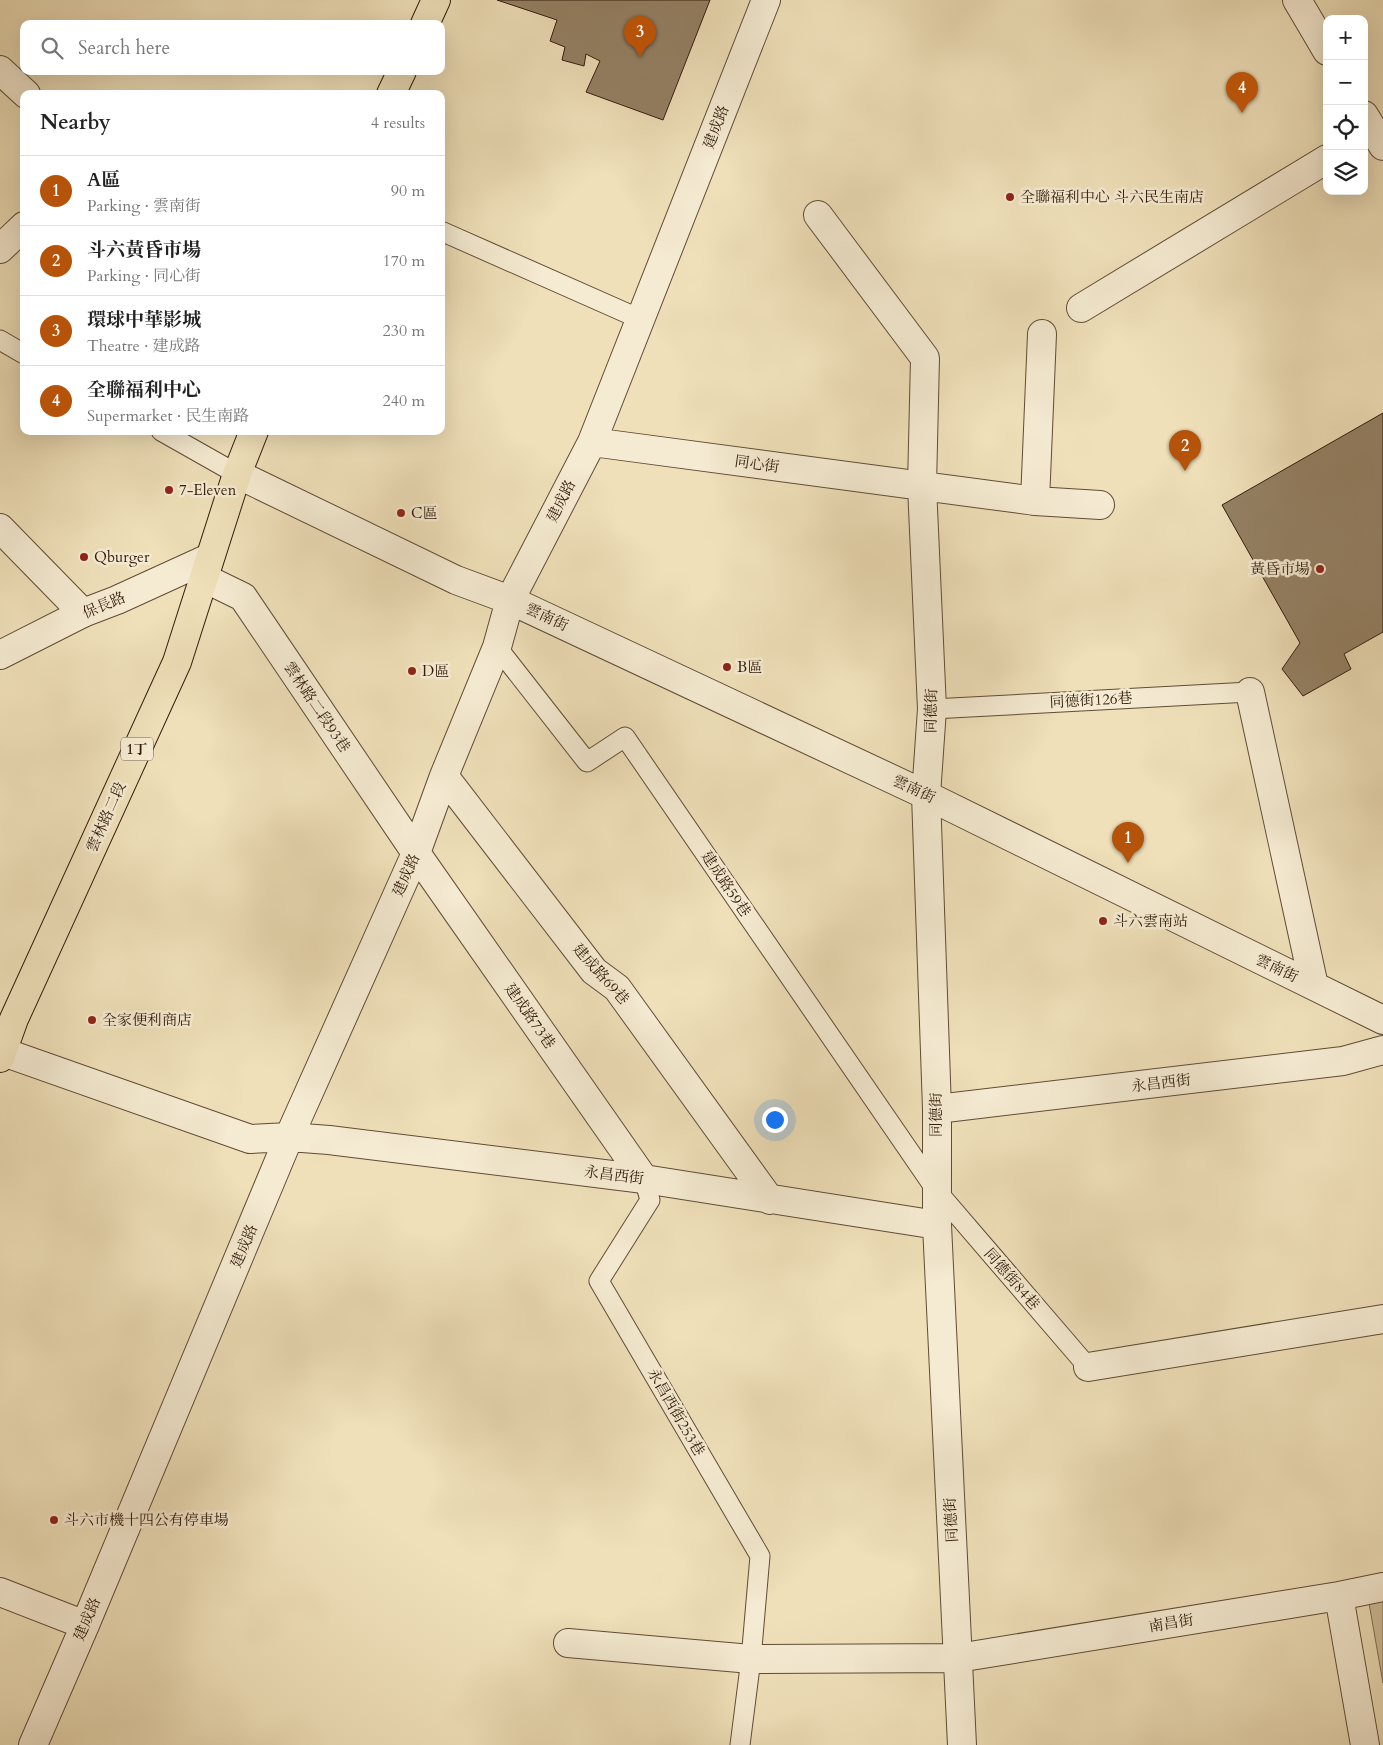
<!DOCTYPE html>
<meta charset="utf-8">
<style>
:root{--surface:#fff;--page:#f6f6f6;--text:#222;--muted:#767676;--line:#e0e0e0;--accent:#b45309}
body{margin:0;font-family:Cardo,"Noto Serif TC",serif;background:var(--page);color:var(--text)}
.controls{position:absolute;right:15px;top:15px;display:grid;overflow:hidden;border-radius:10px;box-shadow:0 5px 20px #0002}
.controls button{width:45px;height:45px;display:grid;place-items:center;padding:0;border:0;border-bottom:1px solid var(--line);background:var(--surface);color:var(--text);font:25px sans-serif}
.you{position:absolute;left:774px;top:1119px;width:18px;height:18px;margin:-12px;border:4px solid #fff;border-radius:50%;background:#1a73e8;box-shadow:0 0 0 8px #1a73e833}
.badge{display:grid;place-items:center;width:32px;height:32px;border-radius:50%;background:var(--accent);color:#fff;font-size:16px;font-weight:700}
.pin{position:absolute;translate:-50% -41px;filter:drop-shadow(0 1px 2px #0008)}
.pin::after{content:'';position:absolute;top:26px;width:18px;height:15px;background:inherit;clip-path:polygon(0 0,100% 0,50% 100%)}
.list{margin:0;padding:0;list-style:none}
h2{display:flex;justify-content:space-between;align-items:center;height:65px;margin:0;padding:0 20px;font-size:21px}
h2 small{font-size:16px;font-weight:400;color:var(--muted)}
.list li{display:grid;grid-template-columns:32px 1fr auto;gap:15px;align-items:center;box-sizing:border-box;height:70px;padding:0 20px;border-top:1px solid var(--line)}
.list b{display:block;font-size:19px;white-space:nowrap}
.list p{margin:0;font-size:16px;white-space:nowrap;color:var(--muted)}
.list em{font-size:16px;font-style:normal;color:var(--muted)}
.icon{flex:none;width:28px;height:28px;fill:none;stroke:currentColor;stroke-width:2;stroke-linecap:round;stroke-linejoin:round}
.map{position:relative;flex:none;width:1383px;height:1745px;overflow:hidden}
.search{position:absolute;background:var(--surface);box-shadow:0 5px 20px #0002;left:20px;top:20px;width:425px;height:55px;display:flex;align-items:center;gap:12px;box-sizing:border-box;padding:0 18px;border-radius:10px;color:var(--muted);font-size:19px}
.panel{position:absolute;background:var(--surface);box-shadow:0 5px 20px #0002;left:20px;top:90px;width:425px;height:345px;border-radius:10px}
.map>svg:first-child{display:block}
</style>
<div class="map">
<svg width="1383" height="1745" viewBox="0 0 1383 1745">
<rect width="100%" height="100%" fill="#efe0b9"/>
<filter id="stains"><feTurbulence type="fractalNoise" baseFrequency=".004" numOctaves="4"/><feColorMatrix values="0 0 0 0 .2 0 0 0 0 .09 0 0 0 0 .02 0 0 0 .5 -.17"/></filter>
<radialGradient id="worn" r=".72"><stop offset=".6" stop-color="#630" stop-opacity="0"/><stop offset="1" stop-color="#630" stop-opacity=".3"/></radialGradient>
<path fill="#cfbf9b" stroke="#806d53" d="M1383,1600V1683L1369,1603Z"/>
<path fill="#948165" stroke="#311b0b" d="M497,0H710L663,120L586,92L600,61L586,54L584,66L562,60L565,47L550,41L557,20Z
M1383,413V632L1344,654L1351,669L1303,696L1282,669L1300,643L1222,505Z"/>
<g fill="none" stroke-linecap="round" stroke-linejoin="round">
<g stroke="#604c36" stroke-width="21">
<path id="service" d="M441,231L640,319
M0,340L24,354
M161,431L237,474
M497,647L587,762L625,737L936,1190L1088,1367
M932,709L1250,692
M644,1179L650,1200L599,1281L760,1556L751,1659L740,1745"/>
</g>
<g stroke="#604c36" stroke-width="30">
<path id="minor" d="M1297,0L1327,51
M0,70L26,94
M1364,115L1383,146
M818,215L925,358L922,486L932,709L926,795L937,1109V1225L962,1745
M0,249L24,226
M1081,308L1327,159
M592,442L1035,501L1100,505
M237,474L456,580L510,600L926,795L1383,1020
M1035,501L1042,334
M0,528L83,613
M204,578L243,597L416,853L644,1179
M1250,692L1314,986
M444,776L594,971L617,988L770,1200
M3,1052L250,1139L289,1137L329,1140L644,1179L937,1225
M937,1109L1343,1061L1383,1050
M1088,1367L1383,1319
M0,1592L85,1625
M1339,1596L1365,1745
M568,1643L751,1659L958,1658L1339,1596L1383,1587
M33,1745L85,1625L289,1137L416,853L444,776L497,647L510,600L592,442L766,0"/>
</g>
<g stroke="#604c36" stroke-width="30">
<path id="tertiary" d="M0,655L83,613L117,600L209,558"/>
</g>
<g stroke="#311b0b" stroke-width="30">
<path id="primary" d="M425,24L436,0
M391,94L402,71
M0,1058L14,1019L177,662L237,474L254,431"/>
</g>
<use href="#service" stroke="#f5ebd2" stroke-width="19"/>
<use href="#minor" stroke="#f5ebd2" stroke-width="28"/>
<use href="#tertiary" stroke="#f5ebd2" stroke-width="28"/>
<use href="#primary" stroke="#efe0b9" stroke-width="28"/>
</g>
<g fill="#8f2418" stroke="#f5ebd2" stroke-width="2">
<circle cx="1010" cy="197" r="5"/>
<circle cx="169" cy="490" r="5"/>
<circle cx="401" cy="513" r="5"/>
<circle cx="84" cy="557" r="5"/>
<circle cx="1320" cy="569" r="5"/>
<circle cx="727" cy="667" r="5"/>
<circle cx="412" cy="671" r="5"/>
<circle cx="1103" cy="921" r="5"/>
<circle cx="92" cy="1020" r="5"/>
<circle cx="54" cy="1520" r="5"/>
</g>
<g text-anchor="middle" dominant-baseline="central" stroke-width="5" stroke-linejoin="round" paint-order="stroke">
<rect fill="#f5ebd2" stroke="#6c5947" stroke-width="1" x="121" y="737.5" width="32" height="23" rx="4"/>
<g font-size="14" font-weight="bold" fill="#311b0b">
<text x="137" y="749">1丁</text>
</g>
<g font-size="15" fill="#311b0b" stroke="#f5ebd2">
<text transform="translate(716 127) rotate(-69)">建成路</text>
<text transform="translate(757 464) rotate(8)">同心街</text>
<text transform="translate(561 501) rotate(-63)">建成路</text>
<text transform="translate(104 605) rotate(-23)">保長路</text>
<text transform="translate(547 617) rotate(25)">雲南街</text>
<text transform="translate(1091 700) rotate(-3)">同德街126巷</text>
<text transform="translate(317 707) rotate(56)">雲林路二段93巷</text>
<text transform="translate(931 711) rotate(-89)">同德街</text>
<text transform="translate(914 789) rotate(25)">雲南街</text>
<text transform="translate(106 817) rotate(-66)">雲林路二段</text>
<text transform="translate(406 875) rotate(-66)">建成路</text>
<text transform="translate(726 884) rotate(56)">建成路59巷</text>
<text transform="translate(1277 968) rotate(26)">雲南街</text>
<text transform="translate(601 974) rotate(48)">建成路69巷</text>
<text transform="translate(530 1016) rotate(55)">建成路73巷</text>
<text transform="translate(1161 1083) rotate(-7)">永昌西街</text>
<text transform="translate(936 1115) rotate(-90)">同德街</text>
<text transform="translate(614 1175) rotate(7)">永昌西街</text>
<text transform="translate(244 1246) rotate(-67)">建成路</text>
<text transform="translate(1012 1279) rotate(49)">同德街84巷</text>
<text transform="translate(676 1412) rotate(60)">永昌西街253巷</text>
<text transform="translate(951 1520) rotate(-93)">同德街</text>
<text transform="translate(87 1619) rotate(-67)">建成路</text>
<text transform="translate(1171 1623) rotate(-9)">南昌街</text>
</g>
<g font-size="15" fill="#311b0b" stroke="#f5ebd2" text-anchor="start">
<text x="1020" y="197">全聯福利中心 斗六民生南店</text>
<text x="179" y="490">7-Eleven</text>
<text x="411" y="513">C區</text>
<text x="94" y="557">Qburger</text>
<text x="1310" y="569" text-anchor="end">黃昏市場</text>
<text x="737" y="667">B區</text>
<text x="422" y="671">D區</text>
<text x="1113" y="921">斗六雲南站</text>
<text x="102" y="1020">全家便利商店</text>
<text x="64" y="1520">斗六市機十四公有停車場</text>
</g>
</g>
<rect width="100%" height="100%" filter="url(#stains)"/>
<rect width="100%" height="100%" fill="url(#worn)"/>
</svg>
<div class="controls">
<button>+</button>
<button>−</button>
<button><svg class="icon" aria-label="locate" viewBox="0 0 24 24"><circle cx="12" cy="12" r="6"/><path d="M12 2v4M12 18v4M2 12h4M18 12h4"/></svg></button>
<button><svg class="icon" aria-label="layers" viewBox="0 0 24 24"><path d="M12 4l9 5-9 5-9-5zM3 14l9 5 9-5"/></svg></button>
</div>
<div class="you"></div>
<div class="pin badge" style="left:1128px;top:863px">1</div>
<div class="pin badge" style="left:1185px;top:471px">2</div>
<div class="pin badge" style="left:640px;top:57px">3</div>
<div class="pin badge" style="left:1242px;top:113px">4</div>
<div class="search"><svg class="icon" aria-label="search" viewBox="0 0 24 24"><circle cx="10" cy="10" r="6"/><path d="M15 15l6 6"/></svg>Search here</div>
<section class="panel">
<h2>Nearby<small>4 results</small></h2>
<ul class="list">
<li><span class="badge">1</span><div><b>A區</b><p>Parking · 雲南街</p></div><em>90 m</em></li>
<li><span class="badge">2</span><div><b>斗六黃昏市場</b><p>Parking · 同心街</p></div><em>170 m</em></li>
<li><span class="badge">3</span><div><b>環球中華影城</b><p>Theatre · 建成路</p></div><em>230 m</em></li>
<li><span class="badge">4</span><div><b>全聯福利中心</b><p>Supermarket · 民生南路</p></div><em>240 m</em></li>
</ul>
</section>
</div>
